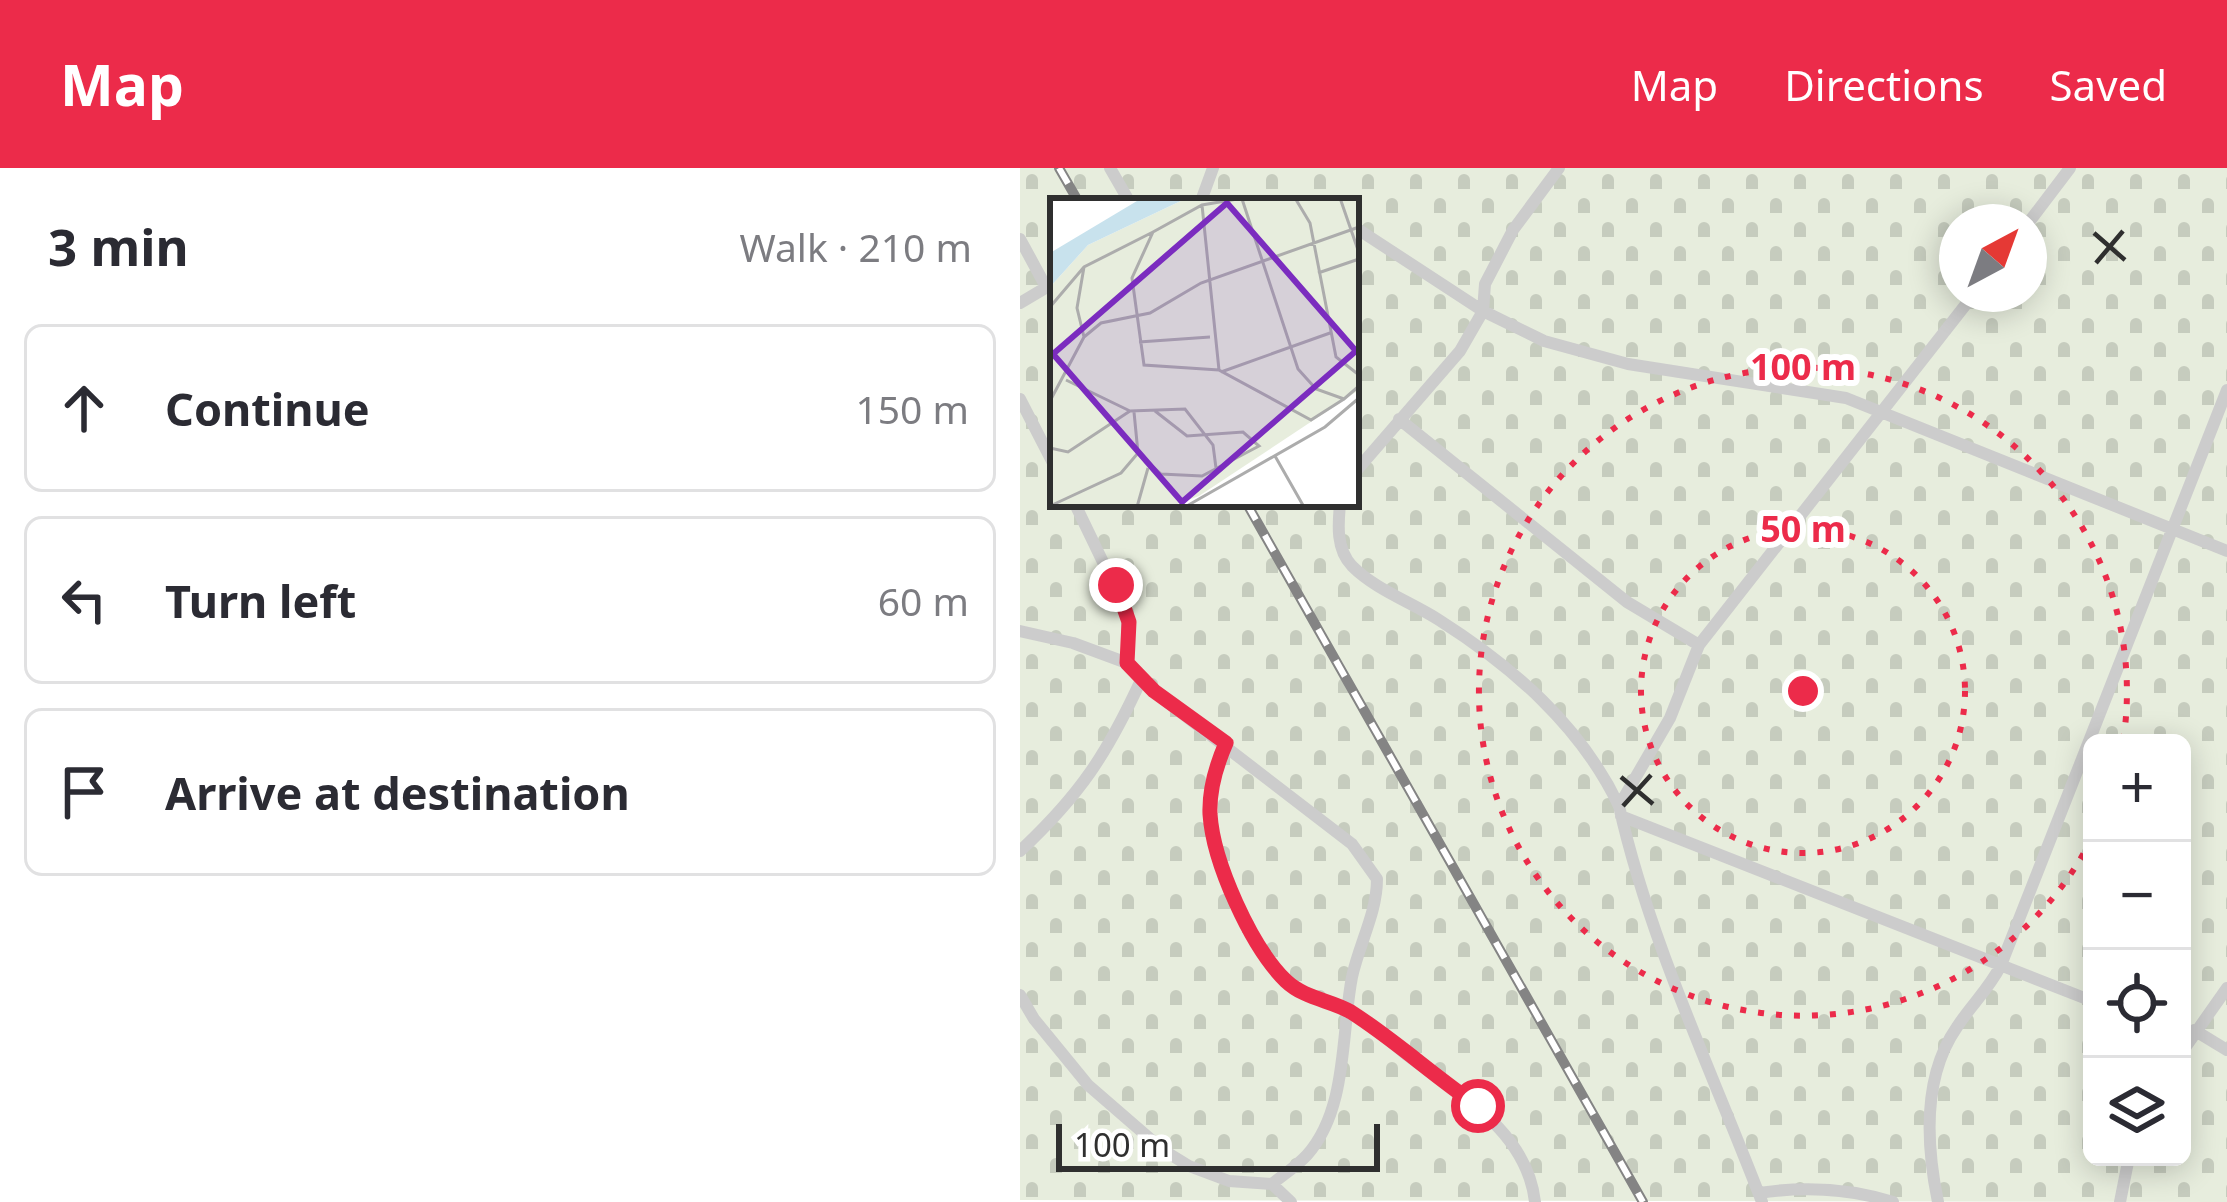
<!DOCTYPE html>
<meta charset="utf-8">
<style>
:root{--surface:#fff;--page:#f2f2f3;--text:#2b2b33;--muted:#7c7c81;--line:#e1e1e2;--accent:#ec2b4a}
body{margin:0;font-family:"Noto Sans",sans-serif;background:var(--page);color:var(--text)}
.controls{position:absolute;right:36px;bottom:36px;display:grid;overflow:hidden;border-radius:18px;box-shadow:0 6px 30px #0003}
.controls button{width:108px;height:108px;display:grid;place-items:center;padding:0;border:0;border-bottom:3px solid var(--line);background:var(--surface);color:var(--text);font:60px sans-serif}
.compass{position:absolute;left:919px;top:36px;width:108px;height:108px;border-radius:50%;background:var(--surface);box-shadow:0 6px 30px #0003;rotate:41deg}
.scale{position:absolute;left:36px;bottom:30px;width:324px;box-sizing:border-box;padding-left:12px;border:6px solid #2f2f2f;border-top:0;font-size:33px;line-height:42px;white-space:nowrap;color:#2f2f2f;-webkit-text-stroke:9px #fff;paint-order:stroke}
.stop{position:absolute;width:36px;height:36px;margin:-27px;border:9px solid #ec2b4a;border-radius:50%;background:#fff}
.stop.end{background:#ec2b4a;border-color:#fff;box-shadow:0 3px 12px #0008}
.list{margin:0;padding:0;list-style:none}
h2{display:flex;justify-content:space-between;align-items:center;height:156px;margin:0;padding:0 48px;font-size:51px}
h2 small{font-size:39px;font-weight:400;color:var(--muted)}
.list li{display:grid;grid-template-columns:78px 1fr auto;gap:36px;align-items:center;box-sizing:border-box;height:168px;margin:0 24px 24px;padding:0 24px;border:3px solid var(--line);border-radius:18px}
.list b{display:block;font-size:45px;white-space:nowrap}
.list em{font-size:39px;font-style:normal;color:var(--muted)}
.icon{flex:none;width:66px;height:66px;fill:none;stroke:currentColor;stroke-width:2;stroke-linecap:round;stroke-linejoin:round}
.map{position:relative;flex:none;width:1207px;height:1034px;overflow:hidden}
header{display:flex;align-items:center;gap:72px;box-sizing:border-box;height:168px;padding:0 60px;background:var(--accent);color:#fff}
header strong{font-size:57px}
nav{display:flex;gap:66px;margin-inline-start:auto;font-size:42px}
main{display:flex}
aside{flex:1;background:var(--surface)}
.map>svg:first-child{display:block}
</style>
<header>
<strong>Map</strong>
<nav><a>Map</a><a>Directions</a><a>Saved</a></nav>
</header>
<main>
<aside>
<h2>3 min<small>Walk · 210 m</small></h2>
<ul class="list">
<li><svg class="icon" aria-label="ahead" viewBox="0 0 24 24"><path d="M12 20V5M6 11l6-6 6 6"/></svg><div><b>Continue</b></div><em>150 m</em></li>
<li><svg class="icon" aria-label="left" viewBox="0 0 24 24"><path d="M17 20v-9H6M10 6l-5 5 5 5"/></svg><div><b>Turn left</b></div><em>60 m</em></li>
<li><svg class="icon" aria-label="arrive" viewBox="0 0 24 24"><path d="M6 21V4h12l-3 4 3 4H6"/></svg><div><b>Arrive at destination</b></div></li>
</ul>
</aside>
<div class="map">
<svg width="1207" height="1034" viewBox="0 0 1207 1034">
<defs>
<pattern id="cemetery-stones" width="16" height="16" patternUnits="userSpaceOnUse" patternTransform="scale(3)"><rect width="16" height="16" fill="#e7eddd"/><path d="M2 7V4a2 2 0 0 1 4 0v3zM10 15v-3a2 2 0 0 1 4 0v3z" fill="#c6ccbe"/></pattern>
</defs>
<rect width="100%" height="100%" fill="#fff"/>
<path fill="url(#cemetery-stones)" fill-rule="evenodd" d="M0,0H1207V1034L0,1032ZM33,33H336V336H33ZM937,54H1009V126H937ZM1072,575H1162V989H1072Z"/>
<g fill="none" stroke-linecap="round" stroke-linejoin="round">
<path stroke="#ccc" stroke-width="12" d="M90,0L109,33
M181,33L193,0
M231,33H242
M1009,54L1050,0
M336,60L463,143L524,173L608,196L826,230L1207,383
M0,71L26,119
M0,135L32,116
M0,231L33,295
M379,251L607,434L679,477
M336,303L440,183L463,143L465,116L493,62L539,0
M55,336L107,444V495
M320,336C318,357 316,381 332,398C356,422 391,434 419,452C493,499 561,558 599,638
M0,463L53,475L107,495L133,523L332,676L357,711C357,745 339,776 332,809C321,865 328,941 287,987C277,998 263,1007 252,1016
M206,575C196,598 189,620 190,646C192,692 234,788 271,817C288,832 310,833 329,843C349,853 369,873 387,887C439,926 507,963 515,1034
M601,648L1072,833
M0,683C60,627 87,586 121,512
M0,827L14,851L68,917L143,982L169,998L209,1013L252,1016L271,1034
M1174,862L1207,882
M1162,884L1207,820
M739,1025C785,1018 828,1020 873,1034
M742,1034C692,903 630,775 599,638L650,550L679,477L954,126
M918,1034C906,976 902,909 937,859C951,837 969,821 981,797L1207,222
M1100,1034L1109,989"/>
<g stroke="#848484" stroke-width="10">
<path id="rail" d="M39,0L58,33
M227,336L623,1034"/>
</g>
<use href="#rail" stroke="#fff" stroke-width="6" stroke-dasharray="18" stroke-linecap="butt"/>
</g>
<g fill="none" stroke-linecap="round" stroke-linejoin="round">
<path stroke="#ec2b4a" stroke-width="15" d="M96,417L109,454L107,495L134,523L206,575C196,598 189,621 190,646C193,694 231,779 266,813C285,831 311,832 331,844C375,872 415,909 458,938"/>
</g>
<path fill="none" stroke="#2f2f2f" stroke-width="4.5" d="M1074,65L1105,92M1076,95L1103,63M601,609L633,636M603,638L631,607"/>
<g fill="none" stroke="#ec2b4a" stroke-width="6" stroke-dasharray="6 12">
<circle cx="783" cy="523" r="162"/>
<path d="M1072 670A324 324 0 1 1 1103 574"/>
</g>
<g transform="translate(30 30)">
<rect width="309" height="309" fill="#fff"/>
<path d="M137,0H309V192L149,298L119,309H0V89L38,47Z" fill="#e7eddd"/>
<path d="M92,0H137L38,47L0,89V55Z" fill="#c8e2ed"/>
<path fill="none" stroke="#acacac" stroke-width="3" d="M245,0L260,25L286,159L309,177M290,0L309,55M192,1L248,171L266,191L294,201L309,188M152,7L169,172L261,222L294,201M268,75L309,61M0,109L34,69L103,34M34,139L51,125L100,115L151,85L309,29M89,144L160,139M169,172L94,167L82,80L103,34L152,7L193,0M171,174L280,135M16,182L80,213M0,203L34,139L27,110L34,69M84,214L88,255L111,276L152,278L209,248L193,234L137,238L105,213M0,250L18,254L80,213L135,211L163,247L166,270M225,258L254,309M0,308L71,275L88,255M87,309L98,270M135,309L275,229L309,200"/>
<path fill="#7b2cbf" fill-opacity="0.15" stroke="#7b2cbf" stroke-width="6" d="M177,5L306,153L132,304L3,156Z"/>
<rect width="309" height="309" fill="none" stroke="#2f2f2f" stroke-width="6"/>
</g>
<circle cx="783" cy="523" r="18" fill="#ec2b4a" stroke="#fff" stroke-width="6"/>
<g font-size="36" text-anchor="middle" font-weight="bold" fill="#ec2b4a" stroke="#fff" stroke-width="12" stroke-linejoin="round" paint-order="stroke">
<text x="783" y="212">100 m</text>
<text x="783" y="374">50 m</text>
</g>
</svg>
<div class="controls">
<button>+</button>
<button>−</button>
<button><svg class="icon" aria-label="locate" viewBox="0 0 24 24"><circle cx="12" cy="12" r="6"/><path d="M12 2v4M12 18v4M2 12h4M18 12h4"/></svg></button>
<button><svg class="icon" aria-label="layers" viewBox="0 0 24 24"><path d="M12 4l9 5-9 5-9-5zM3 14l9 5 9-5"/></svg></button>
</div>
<svg class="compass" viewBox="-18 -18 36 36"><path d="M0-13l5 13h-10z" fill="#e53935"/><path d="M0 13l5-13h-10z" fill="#7c7c81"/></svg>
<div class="scale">100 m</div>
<div class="stop" style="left:458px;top:938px"></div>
<div class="stop end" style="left:96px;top:417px"></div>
</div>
</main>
